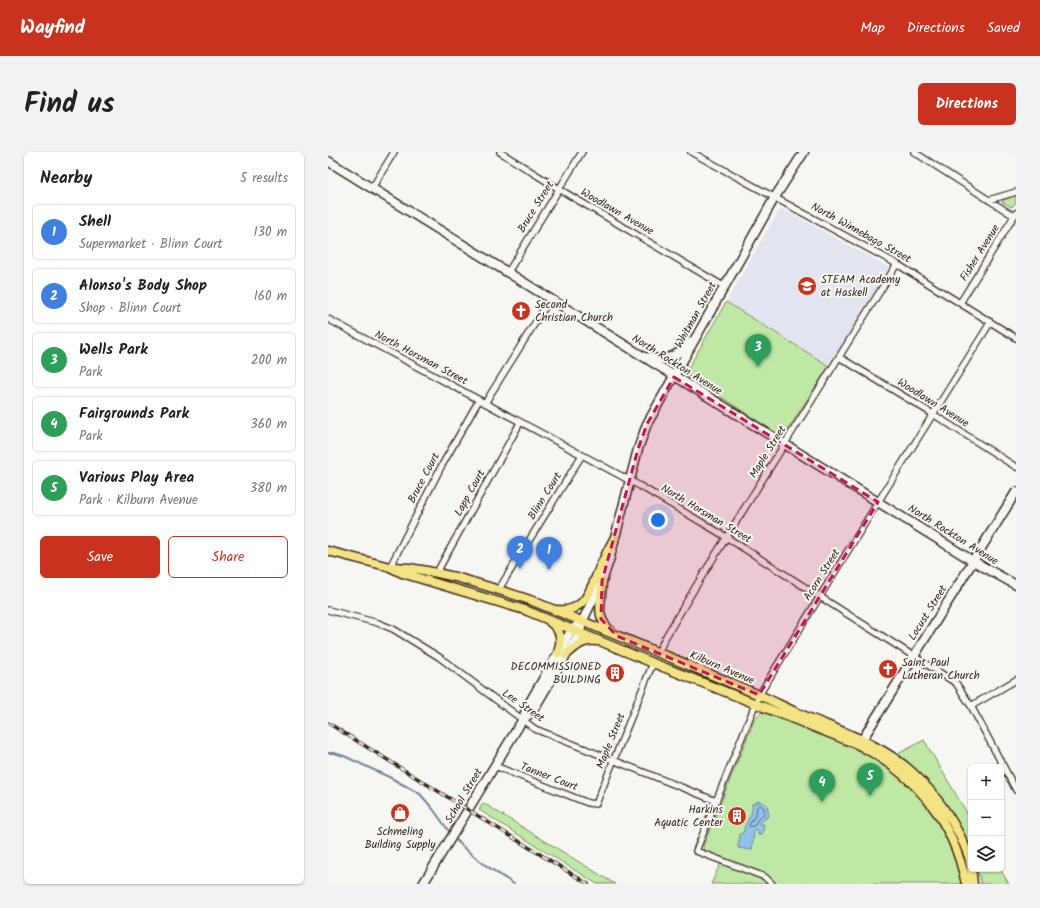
<!DOCTYPE html>
<meta charset="utf-8">
<style>
:root{--surface:#fff;--page:#f2f2f2;--text:#222;--muted:#767676;--line:#e0e0e0;--accent:#c8321e}
body{margin:0;font-family:Kalam,sans-serif;background:var(--page);color:var(--text)}
.controls{position:absolute;right:12px;bottom:12px;display:grid;overflow:hidden;border-radius:6px;box-shadow:0 1px 3px #0004}
.controls button{width:36px;height:36px;display:grid;place-items:center;padding:0;border:0;border-bottom:1px solid var(--line);background:var(--surface);color:var(--text);font:20px sans-serif}
.you{position:absolute;left:330px;top:368px;width:14px;height:14px;margin:-10px;border:3px solid #fff;border-radius:50%;background:#1a73e8;box-shadow:0 0 0 6px #1a73e833}
.badge{display:grid;place-items:center;width:26px;height:26px;border-radius:50%;background:var(--accent);color:#fff;font-size:13px;font-weight:700}
.pin{position:absolute;translate:-50% -33px;filter:drop-shadow(0 1px 2px #0008)}
.pin::after{content:'';position:absolute;top:21px;width:14px;height:12px;background:inherit;clip-path:polygon(0 0,100% 0,50% 100%)}
.list{margin:0;padding:0;list-style:none}
h2{display:flex;justify-content:space-between;align-items:center;height:52px;margin:0;padding:0 16px;font-size:17px}
h2 small{font-size:13px;font-weight:400;color:var(--muted)}
.list li{display:grid;grid-template-columns:26px 1fr auto;gap:12px;align-items:center;box-sizing:border-box;height:56px;margin:0 8px 8px;padding:0 8px;border:1px solid var(--line);border-radius:6px}
.list b{display:block;font-size:15px;white-space:nowrap}
.list p{margin:0;font-size:13px;white-space:nowrap;color:var(--muted)}
.list em{font-size:13px;font-style:normal;color:var(--muted)}
.actions{display:flex;gap:8px;padding:12px 16px}
.actions a{flex:1;padding:9px 0;border:1px solid var(--accent);border-radius:6px;text-align:center;font-size:14px;color:var(--accent)}
.actions .main{background:var(--accent);color:#fff}
.icon{flex:none;width:22px;height:22px;fill:none;stroke:currentColor;stroke-width:2;stroke-linecap:round;stroke-linejoin:round}
.map{position:relative;flex:none;width:688px;height:732px;overflow:hidden;border-radius:6px}
header{display:flex;align-items:center;gap:24px;box-sizing:border-box;height:56px;padding:0 20px;background:var(--accent);color:#fff}
header strong{font-size:19px}
nav{display:flex;gap:22px;margin-inline-start:auto;font-size:14px}
.intro{display:flex;align-items:center;justify-content:space-between;box-sizing:border-box;height:96px;padding:0 24px}
h1{margin:0;font-size:28px}
.button{padding:10px 18px;border-radius:6px;background:var(--accent);color:#fff;font-size:14px;font-weight:700}
main{display:flex;gap:24px;padding:0 24px}
aside{flex:1;background:var(--surface);border-radius:6px;box-shadow:0 1px 3px #0004}
.map>svg:first-child{display:block}
</style>
<header>
<strong>Wayfind</strong>
<nav><a>Map</a><a>Directions</a><a>Saved</a></nav>
</header>
<div class="intro"><h1>Find us</h1><a class="button">Directions</a></div>
<main>
<aside>
<h2>Nearby<small>5 results</small></h2>
<ul class="list">
<li><span class="badge" style="background:#3f7fe0">1</span><div><b>Shell</b><p>Supermarket · Blinn Court</p></div><em>130 m</em></li>
<li><span class="badge" style="background:#3f7fe0">2</span><div><b>Alonso's Body Shop</b><p>Shop · Blinn Court</p></div><em>160 m</em></li>
<li><span class="badge" style="background:#2e9e5b">3</span><div><b>Wells Park</b><p>Park</p></div><em>200 m</em></li>
<li><span class="badge" style="background:#2e9e5b">4</span><div><b>Fairgrounds Park</b><p>Park</p></div><em>360 m</em></li>
<li><span class="badge" style="background:#2e9e5b">5</span><div><b>Various Play Area</b><p>Park · Kilburn Avenue</p></div><em>380 m</em></li>
</ul>
<div class="actions"><a class="main">Save</a><a>Share</a></div>
</aside>
<div class="map">
<svg width="688" height="732" viewBox="0 0 688 732">
<rect width="100%" height="100%" fill="#f6f6f2"/>
<filter id="ink" filterUnits="userSpaceOnUse"><feTurbulence type="fractalNoise" baseFrequency=".025" numOctaves="2"/><feDisplacementMap in="SourceGraphic" scale="8" xChannelSelector="R" yChannelSelector="G"/><feConvolveMatrix kernelMatrix="1 2 1 2 8 2 1 2 1" color-interpolation-filters="sRGB"/></filter>
<g filter="url(#ink)">
<path fill="#e2e4f0" d="M452,58H457L562,116L501,214L398,150L450,60Z"/>
<path fill="#bee8a4" stroke="#7c8961" d="M688,43V51L684,55L674,50L675,48Z
M398,150L501,214L457,282L451,283L361,224L360,217Z
M436,560C455,566 472,575 490,582C506,588 523,594 538,602C589,627 623,678 634,732H383L395,706L376,698L375,694L428,564L433,561Z
M596,588L643,668V699C627,660 602,629 570,602Z
M155,651L287,732H269L151,658Z
M649,717H672L681,732H653Z"/>
<path fill="#91c2ec" stroke="#6f859a" d="M431,649L439,653L441,664L435,668L431,672L432,673L433,672H436L434,683H430V679L428,677L426,679L424,698L410,696L412,682L415,681C417,669 426,662 424,652Z"/>
<g fill="none" stroke-linecap="round" stroke-linejoin="round">
<path stroke="#5d6770" stroke-width="1" d="M432,653L436,656V662L430,667L427,673L422,675L421,673L428,662L429,655Z"/>
<path stroke="#6f859a" stroke-width="2" d="M0,601H6L16,604L63,626L92,642L105,657L123,682
M126,686C144,705 164,718 186,732"/>
<g stroke="#3b2a1e" stroke-width="8">
<path id="street" d="M172,0L231,37L397,135
M363,0L569,112L688,186
M586,0L686,64
M44,36L66,0
M661,48L688,40
M180,120L254,0
M632,151L688,61
M0,167L312,334L390,380L628,531L643,554L688,638
M511,205L605,262L688,315
M157,251L222,147
M62,415L113,315L151,248
M109,420L192,271
M171,437L254,303
M0,458L50,471L65,477L111,505L207,577L388,649
M330,501L337,486L368,434L569,112
M643,554L688,528
M167,614L260,651L268,652L325,511
M444,732L437,725L368,699L431,543L550,350L662,171"/>
</g>
<g stroke="#3b2a1e" stroke-width="11">
<path id="secondary" d="M0,9L645,409L688,433
M320,205C339,211 349,203 363,190
M195,567L204,560L252,480L253,475
M531,593L688,340
M95,732L195,567L199,555L244,477L254,470L274,429L281,409L310,297L319,272L447,45L476,0"/>
</g>
<g stroke="#3b2a1e" stroke-width="11">
<path id="primary" d="M0,399L62,415L74,421L197,458L325,511L531,593C589,624 625,668 638,732
M64,415C86,415 109,421 131,426C155,433 178,440 202,448C278,479 355,510 431,543C445,549 458,556 472,562C511,579 552,591 584,620C609,643 630,674 641,705C643,713 644,723 645,732
M274,429C274,449 266,465 283,479
M229,458C259,461 263,435 273,413C277,404 282,394 287,385
M222,470C234,479 234,488 230,501
M238,503C248,494 255,487 269,489"/>
</g>
<use href="#street" stroke="#f6f6f2" stroke-width="5.5"/>
<use href="#secondary" stroke="#f6f6f2" stroke-width="8"/>
<use href="#primary" stroke="#f4e382" stroke-width="8"/>
<g stroke="#3b2a1e" stroke-width="3.5">
<path id="rail" d="M0,571L260,732"/>
</g>
<use href="#rail" stroke="#f6f6f2" stroke-width="2" stroke-dasharray="6" stroke-linecap="butt"/>
</g>
</g>
<path fill="#c2185b" fill-opacity="0.2" stroke="#c2185b" stroke-width="3" stroke-dasharray="8 5" stroke-linejoin="round" d="M346,225L550,350L431,543L289,484L273,467L274,429L310,297L319,272Z"/>
<defs>
<g id="school-disc" transform="scale(1)"><circle r="9.5" fill="#c8321e" stroke="#f6f6f2"/><path d="M0-5L7-2L0 1L-7-2ZM-4 1L0 2.5L4 1V4Q0 6-4 4Z" fill="#fff"/></g>
<g id="church-disc" transform="scale(1)"><circle r="9.5" fill="#c8321e" stroke="#f6f6f2"/><path d="M-1.2-6h2.4v3.5h3.3v2.4h-3.3V6h-2.4V-.1h-3.3v-2.4h3.3Z" fill="#fff"/></g>
<g id="building-disc" transform="scale(1)"><circle r="9.5" fill="#c8321e" stroke="#f6f6f2"/><path d="M-4-6H4V6H1V3H-1V6H-4ZM-2.5-4.3h1.7v1.8h-1.7ZM.8-4.3h1.7v1.8H.8ZM-2.5-1h1.7V.8h-1.7ZM.8-1h1.7V.8H.8Z" fill="#fff"/></g>
<g id="shop-disc" transform="scale(1)"><circle r="9.5" fill="#c8321e" stroke="#f6f6f2"/><path d="M-5-2.5h2.3a2.7 3.5 0 0 1 5.4 0H5L5.5 6h-11ZM-1.5-2.5h3a1.5 2.3 0 0 0-3 0Z" fill="#fff"/></g>
</defs>
<g fill-rule="evenodd">
<use href="#school-disc" x="479" y="134"/>
<use href="#church-disc" x="193" y="159"/>
<use href="#church-disc" x="560" y="517"/>
<use href="#building-disc" x="287" y="521"/>
<use href="#shop-disc" x="72" y="661"/>
<use href="#building-disc" x="409" y="664"/>
</g>
<g text-anchor="middle" dominant-baseline="central" stroke-width="4" stroke-linejoin="round" paint-order="stroke">
<g font-size="11" fill="#3b2a1e" stroke="#f6f6f2">
<text transform="translate(208 55) rotate(-58)">Bruce Street</text>
<text transform="translate(289 60) rotate(30)">Woodlawn Avenue</text>
<text transform="translate(533 81) rotate(29)">North Winnebago Street</text>
<text transform="translate(652 101) rotate(-58)">Fisher Avenue</text>
<text transform="translate(368 163) rotate(-61)">Whitman Street</text>
<text transform="translate(93 206) rotate(28)">North Horsman Street</text>
<text transform="translate(349 213) rotate(32)">North Rockton Avenue</text>
<text transform="translate(605 251) rotate(32)">Woodlawn Avenue</text>
<text transform="translate(440 300) rotate(-58)">Maple Street</text>
<text transform="translate(96 326) rotate(-62)">Bruce Court</text>
<text transform="translate(142 341) rotate(-61)">Lapp Court</text>
<text transform="translate(217 344) rotate(-58)">Blinn Court</text>
<text transform="translate(378 362) rotate(31)">North Horsman Street</text>
<text transform="translate(625 383) rotate(32)">North Rockton Avenue</text>
<text transform="translate(494 423) rotate(-58)">Acorn Street</text>
<text transform="translate(600 461) rotate(-58)">Locust Street</text>
<text transform="translate(394 516) rotate(23)">Kilburn Avenue</text>
<text transform="translate(195 554) rotate(35)">Lee Street</text>
<text transform="translate(283 589) rotate(-68)">Maple Street</text>
<text transform="translate(221 625) rotate(21)">Tanner Court</text>
<text transform="translate(136 644) rotate(-59)">School Street</text>
</g>
<g font-size="11" fill="#3b2a1e" stroke="#f6f6f2" text-anchor="start">
<text x="493" y="128">STEAM Academy<tspan x="493" dy="13">at Haskell</tspan></text>
<text x="207" y="153">Second<tspan x="207" dy="13">Christian Church</tspan></text>
<text x="574" y="511">Saint Paul<tspan x="574" dy="13">Lutheran Church</tspan></text>
<text x="273" y="515" text-anchor="end">DECOMMISSIONED<tspan x="273" dy="13">BUILDING</tspan></text>
<text x="395" y="658" text-anchor="end">Harkins<tspan x="395" dy="13">Aquatic Center</tspan></text>
<text x="72" y="680" text-anchor="middle">Schmeling<tspan x="72" dy="13">Building Supply</tspan></text>
</g>
</g>
</svg>
<div class="controls">
<button>+</button>
<button>−</button>
<button><svg class="icon" aria-label="layers" viewBox="0 0 24 24"><path d="M12 4l9 5-9 5-9-5zM3 14l9 5 9-5"/></svg></button>
</div>
<div class="you"></div>
<div class="pin badge" style="left:221px;top:418px;background:#3f7fe0">1</div>
<div class="pin badge" style="left:192px;top:417px;background:#3f7fe0">2</div>
<div class="pin badge" style="left:430px;top:215px;background:#2e9e5b">3</div>
<div class="pin badge" style="left:494px;top:650px;background:#2e9e5b">4</div>
<div class="pin badge" style="left:542px;top:644px;background:#2e9e5b">5</div>
</div>
</main>
